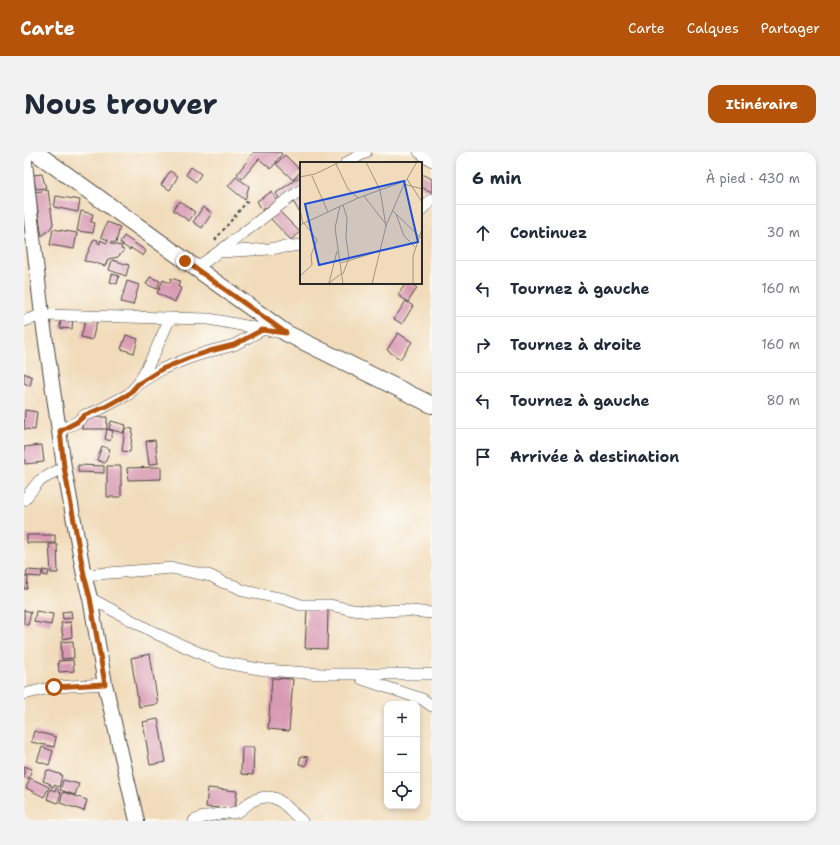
<!DOCTYPE html>
<html lang="fr">
<meta charset="utf-8">
<style>
:root{--surface:#fff;--page:#f2f2f3;--text:#1f2937;--muted:#747a83;--line:#e0e1e3;--accent:#b45309}
body{margin:0;font-family:"Shantell Sans",sans-serif;background:var(--page);color:var(--text)}
.controls{position:absolute;right:12px;bottom:12px;display:grid;overflow:hidden;border-radius:8px;box-shadow:0 2px 6px #0003}
.controls button{width:36px;height:36px;display:grid;place-items:center;padding:0;border:0;border-bottom:1px solid var(--line);background:var(--surface);color:var(--text);font:20px sans-serif}
.stop{position:absolute;width:12px;height:12px;margin:-9px;border:3px solid #b45309;border-radius:50%;background:#fff}
.stop.end{background:#b45309;border-color:#fff;box-shadow:0 1px 4px #0008}
.list{margin:0;padding:0;list-style:none}
h2{display:flex;justify-content:space-between;align-items:center;height:52px;margin:0;padding:0 16px;font-size:17px}
h2 small{font-size:13px;font-weight:400;color:var(--muted)}
.list li{display:grid;grid-template-columns:26px 1fr auto;gap:12px;align-items:center;box-sizing:border-box;height:56px;padding:0 16px;border-top:1px solid var(--line)}
.list b{display:block;font-size:15px;white-space:nowrap}
.list em{font-size:13px;font-style:normal;color:var(--muted)}
.icon{flex:none;width:22px;height:22px;fill:none;stroke:currentColor;stroke-width:2;stroke-linecap:round;stroke-linejoin:round}
.map{position:relative;flex:none;width:408px;height:669px;overflow:hidden;border-radius:12px}
header{display:flex;align-items:center;gap:24px;box-sizing:border-box;height:56px;padding:0 20px;background:var(--accent);color:#fff}
header strong{font-size:19px}
nav{display:flex;gap:22px;margin-inline-start:auto;font-size:14px}
.intro{display:flex;align-items:center;justify-content:space-between;box-sizing:border-box;height:96px;padding:0 24px}
h1{margin:0;font-size:28px}
.button{padding:10px 18px;border-radius:12px;background:var(--accent);color:#fff;font-size:14px;font-weight:700}
main{display:flex;gap:24px;padding:0 24px}
aside{flex:1;background:var(--surface);border-radius:12px;box-shadow:0 2px 6px #0003}
.map>svg:first-child{display:block}
</style>
<header>
<strong>Carte</strong>
<nav><a>Carte</a><a>Calques</a><a>Partager</a></nav>
</header>
<div class="intro"><h1>Nous trouver</h1><a class="button">Itinéraire</a></div>
<main>
<div class="map">
<svg width="408" height="669" viewBox="0 0 408 669">
<rect width="100%" height="100%" fill="#fdfcf7"/>
<filter id="ink" filterUnits="userSpaceOnUse"><feTurbulence type="fractalNoise" baseFrequency=".025" numOctaves="2"/><feDisplacementMap in="SourceGraphic" scale="8" xChannelSelector="R" yChannelSelector="G"/><feConvolveMatrix kernelMatrix="1 2 1 2 8 2 1 2 1" color-interpolation-filters="sRGB"/></filter>
<filter id="wash" filterUnits="userSpaceOnUse"><feTurbulence type="fractalNoise" baseFrequency=".012" numOctaves="4" result="noise"/><feDisplacementMap in="SourceGraphic" scale="16" xChannelSelector="R" yChannelSelector="G"/><feGaussianBlur stdDeviation="0.9" result="paint"/><feColorMatrix in="noise" values="0 0 0 0 0 0 0 0 0 0 0 0 0 0 0 0 0 1.4 0 .05"/><feComposite in="paint" operator="in"/></filter>
<g filter="url(#wash)">
<rect width="100%" height="100%" fill="#f1dbba"/>
<g id="blocks">
<path fill="#d899b2" d="M230,0H256L258,2L247,17L235,7L218,27L213,22Z
M261,3L277,19L269,28L252,12Z
M167,15L177,22L172,30L162,23Z
M146,19L154,24L146,38L137,33Z
M18,22L22,36L12,37L9,23Z
M397,22L408,27V40L397,35Z
M277,24V34L256,48L252,41Z
M212,25L225,34L221,48L204,34Z
M24,38L29,72L27,76L18,84L11,40Z
M247,40L254,49L238,58L233,49Z
M277,42V58L275,59L268,48Z
M32,44L56,48L54,60L30,55Z
M156,49L171,60L165,69L149,58Z
M179,55L188,61L178,76L169,70Z
M253,57L276,80L267,88L245,65Z
M57,59L69,62L67,70L71,71L69,81L53,79Z
M83,70L96,75L92,91L87,90V92L98,94L97,97L100,98L94,105L84,107L81,114L68,110L60,109L70,87L74,88L73,90L76,92V88L83,91L84,88L77,85Z
M29,77L53,81L50,97L26,93Z
M100,84L122,99L119,104L107,96L106,98L96,91Z
M88,108L105,113L102,124L85,118Z
M88,122L95,124L93,132L86,130Z
M126,125L136,129L133,137L122,132Z
M147,126L156,129L154,135L157,136L151,150L133,141L139,128L146,131Z
M103,129L115,133L109,153L97,150Z
M382,131H386L393,136L384,150L374,143Z
M382,149L389,154L378,172L370,167Z
M37,164L49,165L48,177L36,176Z
M57,168L73,169L68,188L57,185L61,170Z
M374,181L388,190L382,199L376,207L363,198Z
M102,183L114,187L110,201L97,197Z
M0,221L8,225L6,234L0,231Z
M1,258L13,260L11,278L0,277Z
M58,265H83V277H58Z
M87,269L102,273L99,281L85,277Z
M101,276L109,277L106,300L98,299Z
M83,277L89,279L86,289L81,287Z
M131,288L134,311L125,313L122,289Z
M18,293L20,310L1,312L0,295Z
M78,294L86,297L81,311L73,308Z
M54,313L80,314V321L54,320Z
M83,314H97V345H83Z
M135,315H137V327L104,328L103,316Z
M3,383H31V391H3Z
M25,392H33L34,421H27Z
M3,418L18,419L17,425L2,424Z
M19,418L25,419L24,424L19,423Z
M0,425H4L3,437H0Z
M0,458L7,460L4,473L0,472Z
M283,458H304L303,497L281,496Z
M12,459L29,462L27,473L10,470Z
M47,459L48,466L39,467L38,460Z
M47,470L48,485L39,487L37,471Z
M49,489L50,506L38,507L37,490Z
M126,502L134,552L115,555L107,506Z
M49,508L50,519L35,520L34,509Z
M248,526L269,527L265,579L244,577Z
M134,567L142,610L126,613L119,570Z
M10,579L32,585L30,595L7,590Z
M18,595L29,599L25,613L13,609Z
M218,595H230L229,623L217,622Z
M277,604L284,605L282,614L275,612Z
M0,614L8,617L4,627L0,625Z
M23,618L38,623L35,635L30,633L29,635H27V632L25,633V631L19,629Z
M6,626L25,635L20,645L2,636Z
M39,628L55,632L51,643L36,638Z
M32,636L34,637V640L37,641L34,651L23,647L26,637L31,639Z
M184,636L213,639L211,657L182,655Z
M39,640L63,648L60,659L36,651Z"/>
</g>
</g>
<g filter="url(#ink)">
<use href="#blocks" fill-opacity="0" stroke="#494540" stroke-width="1"/>
<g fill="none" stroke-linecap="round" stroke-linejoin="round">
<g stroke="#494540" stroke-width="12">
<path id="minor" d="M395,0L408,9
M322,11L342,0
M397,58L408,47
M195,100L245,97L277,93
M172,116C208,92 241,62 277,38
M0,169L18,163L185,167L259,181
M114,232L130,202L146,166
M35,279L53,270L61,263L73,259L105,242L114,232L138,217L165,206L187,199L210,193L238,178
M0,348L15,329L40,315
M60,423L148,416L187,424L198,430L211,434L220,439L260,447L277,453H306L329,458L346,460L377,458L408,461
M66,446L135,483L196,510L241,518L298,522H408
M338,527L398,547L408,554
M0,542L30,535L81,532
M170,669C180,663 192,663 203,661C206,661 210,661 213,660C218,658 223,652 228,649C254,637 260,654 278,669"/>
</g>
<g stroke="#494540" stroke-width="16">
<path id="tertiary" d="M0,0L6,59L18,163L35,279L40,315L60,423L66,446L81,532L113,669"/>
</g>
<g stroke="#494540" stroke-width="18">
<path id="secondary" d="M11,0L262,181L408,253"/>
</g>
<path stroke="#494540" stroke-width="2" stroke-dasharray="3 3" stroke-linecap="butt" d="M191,88L225,47"/>
<use href="#minor" stroke="#fff" stroke-width="11"/>
<use href="#tertiary" stroke="#fff" stroke-width="14"/>
<use href="#secondary" stroke="#fff" stroke-width="16"/>
</g>
</g>
<g fill="none" stroke-linecap="round" stroke-linejoin="round" filter="url(#ink)">
<path stroke="#b45309" stroke-width="5" d="M30,535L81,532L66,446L60,423L40,315L36,279L53,270L61,263L83,254L105,242L114,232L138,217L165,206L186,199L210,193L238,178L262,181L161,109"/>
</g>
<g transform="translate(276 10)">
<rect width="122" height="122" fill="#f1dbba"/>
<path fill="none" stroke="#a29581" stroke-width="1" d="M35,0L48,27L58,36M66,0L80,28L86,64M12,14L28,50M0,15L15,12L40,0M107,17L122,40M104,22L122,27M64,34L85,61M40,44L35,66L43,122M0,47L3,62M93,49L122,77M96,52L104,74L115,85M0,63L58,36L105,19M41,101L80,89M43,112L49,96L46,76L47,56L43,43M0,114L12,103L11,93L17,78L4,61M29,121L37,89M29,121L42,111M72,122L86,64L104,22L117,0M113,122V94L122,67"/>
<path fill="#1d4ed8" fill-opacity="0.15" stroke="#1d4ed8" stroke-width="2" d="M104,19L118,80L19,103L5,42Z"/>
<rect width="122" height="122" fill="none" stroke="#2b2b2b" stroke-width="2"/>
</g>
</svg>
<div class="controls">
<button>+</button>
<button>−</button>
<button><svg class="icon" aria-label="locate" viewBox="0 0 24 24"><circle cx="12" cy="12" r="6"/><path d="M12 2v4M12 18v4M2 12h4M18 12h4"/></svg></button>
</div>
<div class="stop" style="left:30px;top:535px"></div>
<div class="stop end" style="left:161px;top:109px"></div>
</div>
<aside>
<h2>6 min<small>À pied · 430 m</small></h2>
<ul class="list">
<li><svg class="icon" aria-label="ahead" viewBox="0 0 24 24"><path d="M12 20V5M6 11l6-6 6 6"/></svg><div><b>Continuez</b></div><em>30 m</em></li>
<li><svg class="icon" aria-label="left" viewBox="0 0 24 24"><path d="M17 20v-9H6M10 6l-5 5 5 5"/></svg><div><b>Tournez à gauche</b></div><em>160 m</em></li>
<li><svg class="icon" aria-label="right" viewBox="0 0 24 24"><path d="M7 20v-9h11M14 6l5 5-5 5"/></svg><div><b>Tournez à droite</b></div><em>160 m</em></li>
<li><svg class="icon" aria-label="left" viewBox="0 0 24 24"><path d="M17 20v-9H6M10 6l-5 5 5 5"/></svg><div><b>Tournez à gauche</b></div><em>80 m</em></li>
<li><svg class="icon" aria-label="arrive" viewBox="0 0 24 24"><path d="M6 21V4h12l-3 4 3 4H6"/></svg><div><b>Arrivée à destination</b></div></li>
</ul>
</aside>
</main>
